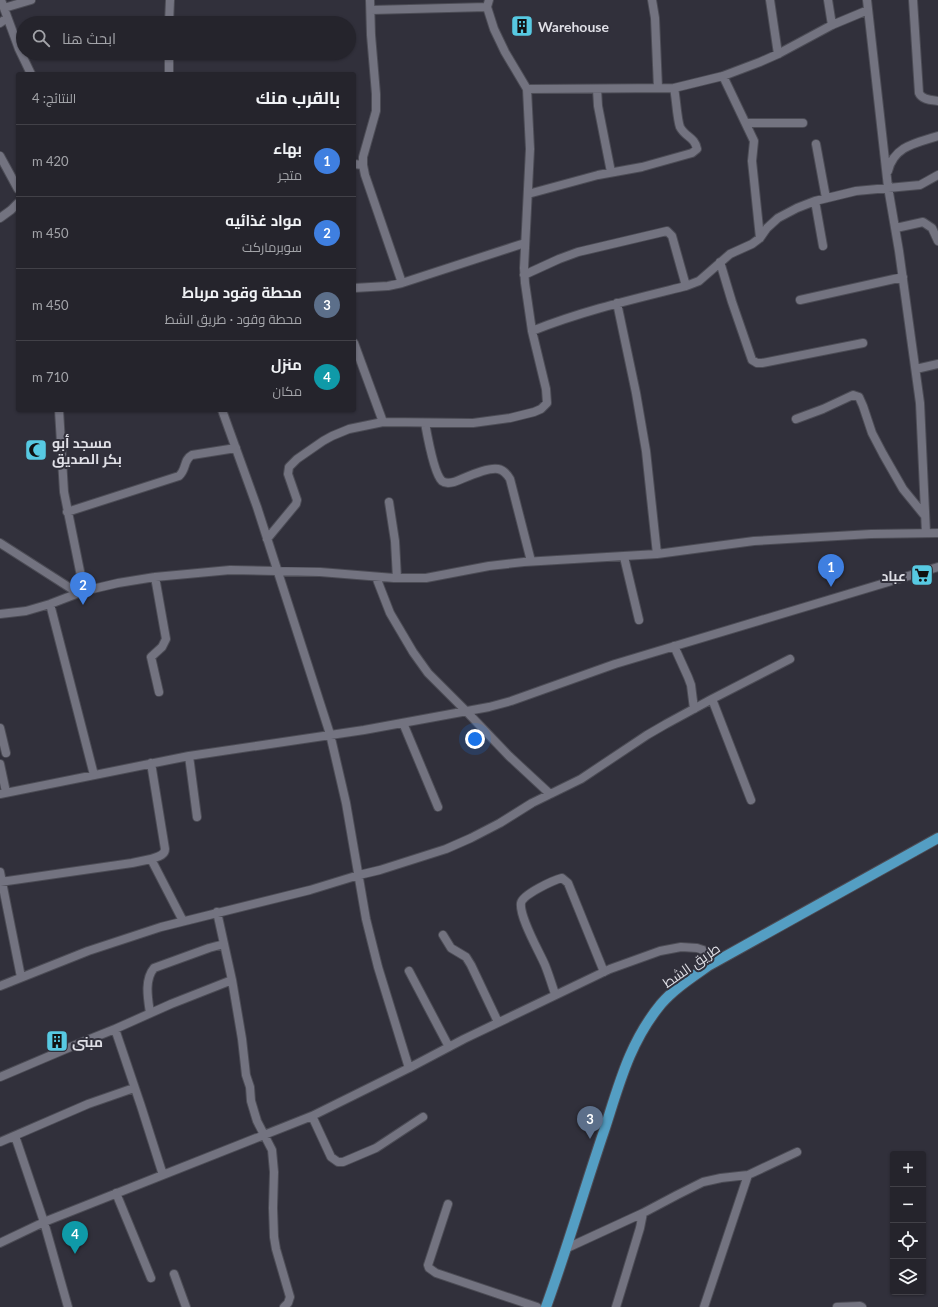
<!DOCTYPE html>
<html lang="ar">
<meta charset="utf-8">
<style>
:root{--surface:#25242c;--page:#2d2c34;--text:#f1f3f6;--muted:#a3a4a9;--line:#424148;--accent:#57c9e2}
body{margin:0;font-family:Lato,Cairo,sans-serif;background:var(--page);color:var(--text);direction:rtl}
.controls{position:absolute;right:12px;bottom:12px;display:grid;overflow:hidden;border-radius:4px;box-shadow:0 1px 3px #0004}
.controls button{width:36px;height:36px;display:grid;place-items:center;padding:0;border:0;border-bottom:1px solid var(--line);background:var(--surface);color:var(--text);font:20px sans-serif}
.you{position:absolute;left:475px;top:739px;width:14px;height:14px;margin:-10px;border:3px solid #fff;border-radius:50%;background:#1a73e8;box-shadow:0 0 0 6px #1a73e833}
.badge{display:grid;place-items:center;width:26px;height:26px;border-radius:50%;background:var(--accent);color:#fff;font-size:13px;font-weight:700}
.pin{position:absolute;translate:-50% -33px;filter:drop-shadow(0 1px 2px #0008)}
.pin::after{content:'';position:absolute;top:21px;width:14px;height:12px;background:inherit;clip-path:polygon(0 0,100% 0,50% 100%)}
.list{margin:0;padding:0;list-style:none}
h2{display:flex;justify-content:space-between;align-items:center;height:52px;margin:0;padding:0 16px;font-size:17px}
h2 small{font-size:13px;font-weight:400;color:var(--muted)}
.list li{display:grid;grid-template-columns:26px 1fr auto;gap:12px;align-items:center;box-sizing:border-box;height:72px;padding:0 16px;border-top:1px solid var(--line)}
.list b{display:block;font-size:15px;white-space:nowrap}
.list p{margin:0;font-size:13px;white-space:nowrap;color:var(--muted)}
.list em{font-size:13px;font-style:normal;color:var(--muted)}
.icon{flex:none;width:22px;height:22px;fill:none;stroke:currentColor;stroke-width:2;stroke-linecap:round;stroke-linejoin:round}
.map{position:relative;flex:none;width:938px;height:1307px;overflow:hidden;direction:ltr}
.search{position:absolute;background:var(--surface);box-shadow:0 1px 3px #0004;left:16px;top:16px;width:340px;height:44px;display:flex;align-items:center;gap:10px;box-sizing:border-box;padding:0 14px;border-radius:22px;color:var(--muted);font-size:15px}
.panel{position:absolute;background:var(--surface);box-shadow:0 1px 3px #0004;left:16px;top:72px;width:340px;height:340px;border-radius:4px;direction:rtl}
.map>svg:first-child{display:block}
</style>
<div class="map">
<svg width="938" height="1307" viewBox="0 0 938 1307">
<rect width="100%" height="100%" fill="#31303b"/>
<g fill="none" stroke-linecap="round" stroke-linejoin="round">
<g stroke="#4c4c55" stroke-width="10">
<path id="minor" d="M1,0L19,49L31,74
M370,0L371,35L376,94V111L363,157V165L365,175L402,283
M489,0L487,7L494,29L505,52L527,89L530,149L524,268L525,283L532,331
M652,0L655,18L658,88
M770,0L778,54
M828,0L832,25
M867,0L888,187L899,251L920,403L926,533
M913,0L919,93C922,100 932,100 938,101
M4,8L31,0
M371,10L487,7
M0,23L7,18
M169,23L170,0
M169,53V74
M723,76L754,141L752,161L760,238
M527,89L674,88L723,76L760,62L778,54L832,25L868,10
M597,89L598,106L611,172
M746,123H803
M816,144L826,198
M0,156L18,189
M354,164L363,165
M888,171C894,146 916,143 938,136
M528,194L598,175L642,167L692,153L697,149C695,137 685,137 680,127C677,119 676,97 674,88
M815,201L823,246
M0,218L11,210L18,203
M896,228L923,222L932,228L938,241
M720,262L732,302L752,360L757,363H762L863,343
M524,275L559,259L578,252L667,231L672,236L686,286
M354,288L388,286L402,283L525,243
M800,300L903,277
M617,303L636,393L646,451L657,554
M354,343L383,422
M916,369L938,364
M59,410L64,492L84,591
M222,410L257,507L330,734L346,803L366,919L378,967L409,1068
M796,419L823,409L853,395L859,397L863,406L872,433L883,454L903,489L925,516
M425,423C427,434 434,474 442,481C446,484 450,483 454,482C465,478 487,467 498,469C504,470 507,474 510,479L531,561
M389,502L395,541L397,578
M67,512L179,476C187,469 183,460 192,455L236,448
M267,539L296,504L297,500L288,474L289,467L297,459L323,441L332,436L349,429L383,422L473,423L510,418L534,412L541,409L547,403L546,389L532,331C582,311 634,299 686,286L699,281L730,254L752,244L760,238L767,228L778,218L797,208L815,201L856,191L920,185L938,175
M0,543L78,593
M624,557L639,620
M155,577L166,639L162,647L151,657L159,692
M376,577L390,613L413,652L428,673L467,712L509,756L550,794
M50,604L94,775
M0,614L26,611L50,604L84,591L118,583L155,577L230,570L320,572L394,578H426L489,566L524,562L657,554L754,541L871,534L938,533
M674,646L688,677L691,685L694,709
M712,699L751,800
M403,723L438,807
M0,728L6,753
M189,756L197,817
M0,764L6,792
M0,794L189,756L364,730L489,707L511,701L615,664L938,567
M151,859C156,857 165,856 165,849L151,763
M0,872L21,977
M0,882L132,863L151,859L183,921
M217,912L232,980L242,1039L246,1075L250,1087L251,1101L257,1121L272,1150L274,1172L273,1208L274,1237L276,1249L290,1297L288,1303L284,1307
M443,935L451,948L466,957L471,965L498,1022
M409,971L449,1047
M0,986L88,951L161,927L310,890L359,875L380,870L446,849L471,838L500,823L532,803L581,779L647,735L666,724L712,699L790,659
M555,994C552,985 549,975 545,965C539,951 519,917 521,903C523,894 554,880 562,878L568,883L604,972
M150,1013C148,999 144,980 154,968L209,948L224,944
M115,1029L141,1106L163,1175
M0,1077L80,1043L115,1029L171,1004L232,980
M312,1116L331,1157L338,1162H343L376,1148L423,1117
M15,1136L44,1222L68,1307
M0,1142L88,1104L134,1088
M116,1193L151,1278
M448,1204L428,1265L429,1268L436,1273L537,1307
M0,1243L44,1222L312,1116L409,1068L464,1039L610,969L660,951L681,947L697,948L703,950L717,961
M567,1248L643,1213L677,1195L703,1182L721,1178L748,1175L797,1152
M174,1274L186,1307
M616,1307L640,1228L643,1213
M704,1307L748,1175
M837,1307L860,1306L862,1307"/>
</g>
<g stroke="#4c4c55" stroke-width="12">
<path id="major" d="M546,1307C567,1249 584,1190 604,1131C619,1085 629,1043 661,1004C674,989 691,978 708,966L938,838"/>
</g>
<use href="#minor" stroke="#737380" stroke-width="8"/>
<use href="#major" stroke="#549ec3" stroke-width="10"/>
</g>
<defs>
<g id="building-square" transform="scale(1.15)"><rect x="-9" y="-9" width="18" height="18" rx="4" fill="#57c9e2" stroke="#31303b"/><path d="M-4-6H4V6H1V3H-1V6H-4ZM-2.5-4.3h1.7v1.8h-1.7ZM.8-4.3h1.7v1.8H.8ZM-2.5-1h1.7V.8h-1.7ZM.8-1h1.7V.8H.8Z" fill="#111"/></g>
<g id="mosque-square" transform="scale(1.15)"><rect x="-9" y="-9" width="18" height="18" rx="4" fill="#57c9e2" stroke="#31303b"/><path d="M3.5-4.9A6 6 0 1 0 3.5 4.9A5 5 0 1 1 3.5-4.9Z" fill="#111"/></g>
<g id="supermarket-square" transform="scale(1.15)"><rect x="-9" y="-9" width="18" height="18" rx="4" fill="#57c9e2" stroke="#31303b"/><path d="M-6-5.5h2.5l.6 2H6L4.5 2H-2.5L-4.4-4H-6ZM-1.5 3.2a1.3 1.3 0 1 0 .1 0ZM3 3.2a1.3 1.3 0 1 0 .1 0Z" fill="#111"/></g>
</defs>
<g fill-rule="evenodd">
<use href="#building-square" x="522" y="26"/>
<use href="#mosque-square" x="36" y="450"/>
<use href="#supermarket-square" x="922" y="575"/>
<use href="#building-square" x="57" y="1041"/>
</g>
<g text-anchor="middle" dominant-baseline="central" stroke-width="4" stroke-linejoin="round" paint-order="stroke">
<g font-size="14" font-weight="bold" fill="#dfdfe6" stroke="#31303b" text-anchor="start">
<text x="538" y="26">Warehouse</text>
<text x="52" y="442">مسجد أبو<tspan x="52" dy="16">بكر الصديق</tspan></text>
<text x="906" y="575" text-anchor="end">عباد</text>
<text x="72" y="1041">مبنى</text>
</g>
<g font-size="14" fill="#dfdfe6" stroke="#31303b">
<text transform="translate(691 965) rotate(-35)">طريق الشط</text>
</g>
</g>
</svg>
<div class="controls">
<button>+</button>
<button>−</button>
<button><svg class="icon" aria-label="locate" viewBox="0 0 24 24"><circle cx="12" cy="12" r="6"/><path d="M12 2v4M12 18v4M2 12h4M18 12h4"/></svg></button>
<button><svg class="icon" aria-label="layers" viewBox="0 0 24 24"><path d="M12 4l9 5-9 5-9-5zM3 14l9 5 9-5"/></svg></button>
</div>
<div class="you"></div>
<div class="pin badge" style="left:831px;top:587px;background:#3f7fe0">1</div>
<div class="pin badge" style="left:83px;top:605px;background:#3f7fe0">2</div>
<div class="pin badge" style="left:590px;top:1139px;background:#5c6f8a">3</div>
<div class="pin badge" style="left:75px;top:1254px;background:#0f9aa8">4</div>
<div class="search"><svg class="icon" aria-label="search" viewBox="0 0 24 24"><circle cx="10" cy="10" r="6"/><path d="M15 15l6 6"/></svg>ابحث هنا</div>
<section class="panel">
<h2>بالقرب منك<small>النتائج: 4</small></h2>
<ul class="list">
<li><span class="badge" style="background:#3f7fe0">1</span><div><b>بهاء</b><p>متجر</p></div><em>420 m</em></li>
<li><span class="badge" style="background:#3f7fe0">2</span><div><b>مواد غذائيه</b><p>سوبرماركت</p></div><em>450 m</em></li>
<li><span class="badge" style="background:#5c6f8a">3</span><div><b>محطة وقود مرباط</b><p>محطة وقود · طريق الشط</p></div><em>450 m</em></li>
<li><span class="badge" style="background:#0f9aa8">4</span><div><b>منزل</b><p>مكان</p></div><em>710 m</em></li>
</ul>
</section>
</div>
